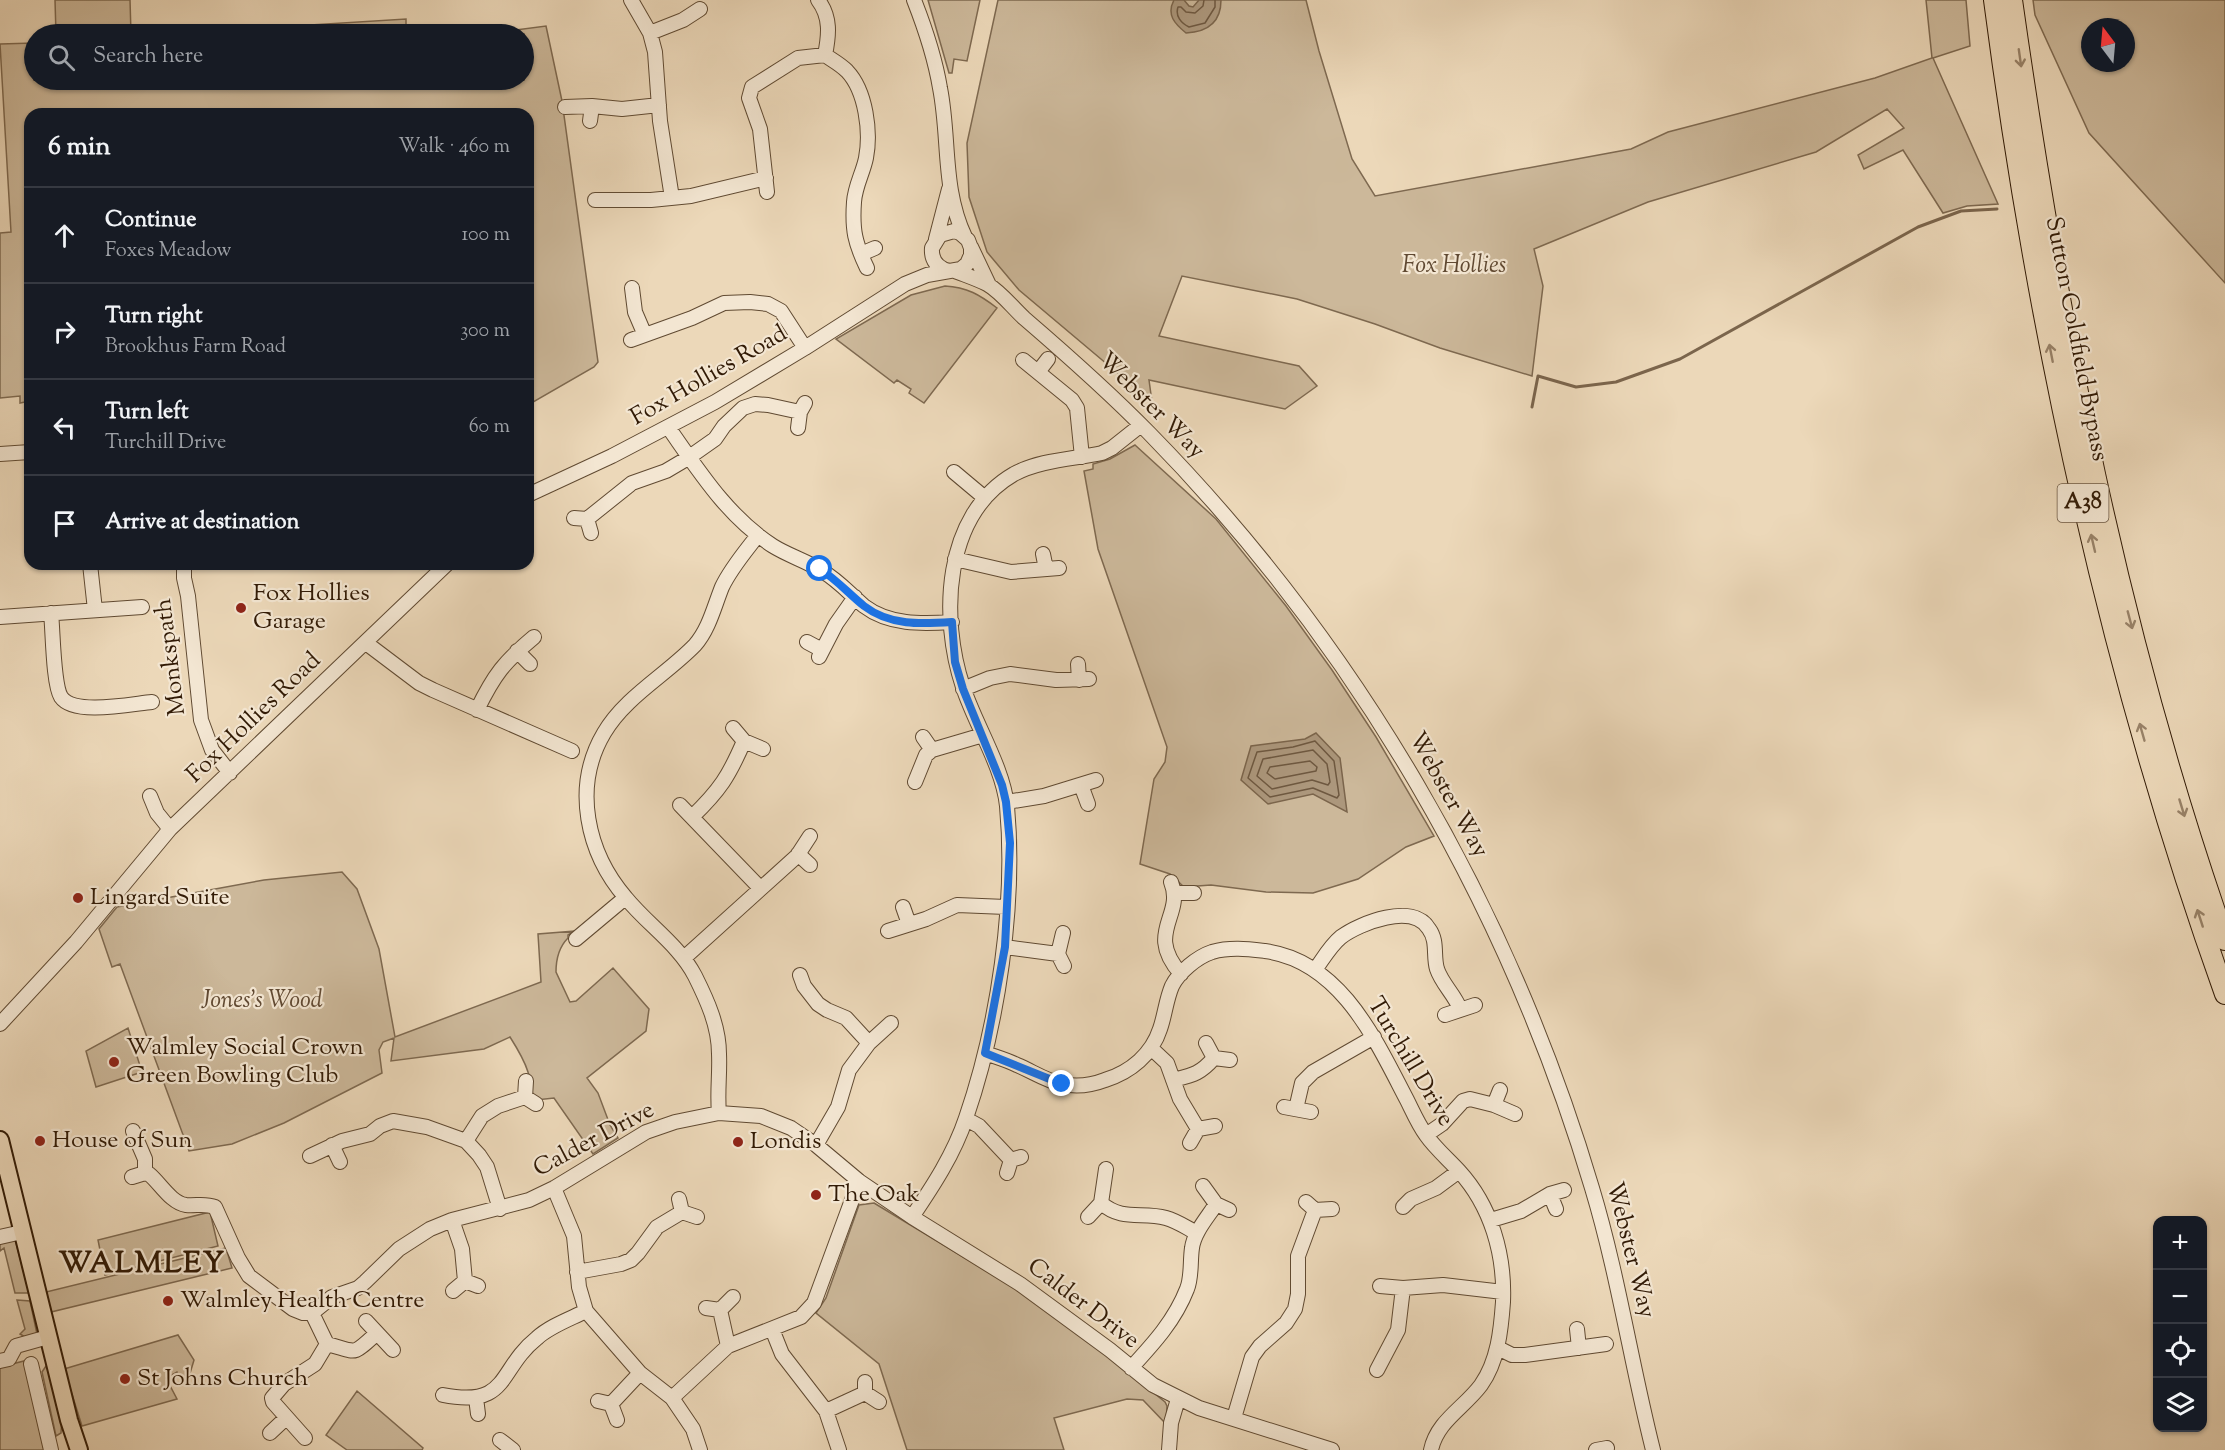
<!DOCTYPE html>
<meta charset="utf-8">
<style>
:root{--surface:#171b24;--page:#242831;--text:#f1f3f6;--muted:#9ea1a6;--line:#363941}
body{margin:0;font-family:"Sorts Mill Goudy",serif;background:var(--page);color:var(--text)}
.controls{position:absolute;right:18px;bottom:18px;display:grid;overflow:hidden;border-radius:12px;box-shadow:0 2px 4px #0004}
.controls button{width:54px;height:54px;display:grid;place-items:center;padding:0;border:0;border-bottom:2px solid var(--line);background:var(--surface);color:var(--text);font:30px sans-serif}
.compass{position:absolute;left:2081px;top:18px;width:54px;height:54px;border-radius:50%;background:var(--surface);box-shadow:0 2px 4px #0004;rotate:344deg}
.stop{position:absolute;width:18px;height:18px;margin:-14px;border:4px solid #1a73e8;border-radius:50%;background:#fff}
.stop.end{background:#1a73e8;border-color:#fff;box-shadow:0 2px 6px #0008}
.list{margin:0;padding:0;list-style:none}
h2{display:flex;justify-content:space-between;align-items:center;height:78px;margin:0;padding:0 24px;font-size:26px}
h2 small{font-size:20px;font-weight:400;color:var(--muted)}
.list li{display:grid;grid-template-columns:39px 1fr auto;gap:18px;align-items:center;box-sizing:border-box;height:96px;padding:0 24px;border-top:2px solid var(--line)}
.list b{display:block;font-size:22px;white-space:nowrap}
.list p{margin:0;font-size:20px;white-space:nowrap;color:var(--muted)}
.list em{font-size:20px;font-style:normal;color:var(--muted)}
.icon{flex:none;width:33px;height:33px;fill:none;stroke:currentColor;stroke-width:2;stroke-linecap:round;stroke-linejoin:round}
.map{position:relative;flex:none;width:2225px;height:1450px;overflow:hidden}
.search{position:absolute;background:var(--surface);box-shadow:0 2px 4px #0004;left:24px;top:24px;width:510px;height:66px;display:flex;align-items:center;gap:15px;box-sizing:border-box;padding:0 21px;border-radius:33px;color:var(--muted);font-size:22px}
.panel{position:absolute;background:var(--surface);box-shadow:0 2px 4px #0004;left:24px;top:108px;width:510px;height:462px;border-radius:18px}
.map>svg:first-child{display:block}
</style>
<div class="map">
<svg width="2225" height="1450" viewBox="0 0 2225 1450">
<rect width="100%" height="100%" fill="#ecd8b9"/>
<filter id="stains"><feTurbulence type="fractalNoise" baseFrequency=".00333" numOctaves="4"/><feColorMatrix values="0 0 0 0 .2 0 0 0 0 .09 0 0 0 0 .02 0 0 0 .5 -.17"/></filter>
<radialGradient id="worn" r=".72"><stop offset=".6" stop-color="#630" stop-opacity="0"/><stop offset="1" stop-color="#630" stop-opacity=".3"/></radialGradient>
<path fill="#ccb89a" stroke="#7e6950" stroke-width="1.5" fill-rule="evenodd" d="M55,0H130L131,34H56Z
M928,0H980L967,61L954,59L952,73H949Z
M998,0H1306L1319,51L1352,159L1375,196L1631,149L1668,132L1875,78L1932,58L1926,0H1966L1970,46L1933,58L1998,204L1967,206L1943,213L1903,150L1864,169L1858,155L1904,128L1887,109L1816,152L1648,202L1534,249L1543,286L1532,376L1440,348L1375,324L1297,299L1182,276L1159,336L1299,366L1317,386L1285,409L1149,380L1152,402L1019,290L987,252L969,197L967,143Z
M2033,0H2225V283L2089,133L2035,15ZM2090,27H2126V63H2090Z
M406,19V34H169Z
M546,26L562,101L598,362L594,367L528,405V114H30V401L20,403V396L0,398V233L11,232L0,44L34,43V80H524V34H484Z
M945,286C967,287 980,295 997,308L924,403L909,393L911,389L897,380L894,383L836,339L911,295Z
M1135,445L1216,519L1286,606L1332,670L1376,737L1434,836L1406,847L1358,879L1313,893L1266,892L1211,885L1184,887L1170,874L1140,864L1154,779L1165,762L1167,747L1098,549L1084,471L1093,469V464L1110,459Z
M342,872L357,889L379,949L395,1037L541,982L538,934L575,931L568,935V938C559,947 556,960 556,972L570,1002L576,1001L613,968L649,1009L646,1031L587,1078L598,1093L610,1125L618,1138L593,1154L554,1098L536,1100C530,1092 531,1082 528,1072C524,1059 517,1048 510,1037L484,1049L391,1061L394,1038L383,1042L379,1050L382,1073L284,1123L232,1144L189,1151L120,964L112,967L99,929L117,907L264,880Z
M128,1028L142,1072L96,1087L86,1051Z
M874,1203L1018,1290L1081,1334L1165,1402L1167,1406L1166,1424L1143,1400L1127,1399L1054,1418L1064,1450H907L879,1364L816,1313L826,1298L859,1205Z
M210,1212L218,1246L105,1275L98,1240Z
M15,1239L29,1293H15L4,1248L0,1251V1241Z
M226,1248L232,1268L51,1312L46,1292Z
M17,1300L30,1301L37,1334L25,1337L20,1334L25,1329Z
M178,1335L194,1360L188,1380L182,1382L177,1372L166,1378L177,1399L82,1426L64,1369Z
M24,1361L44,1450H0V1367Z
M48,1363L62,1416L61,1433L56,1436L42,1372Z
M357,1391L423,1448L422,1450H347L326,1435Z"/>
<path fill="#ac977c" stroke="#7b654c" stroke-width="1.5" d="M1174,0H1184L1189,6L1193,7L1199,0H1221C1221,23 1206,32 1186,33C1175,24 1166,15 1174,0Z
M1316,733L1340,758L1347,812L1313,794L1268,804L1241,780L1251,746L1305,739Z"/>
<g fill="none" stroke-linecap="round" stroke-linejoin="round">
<path stroke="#6e5840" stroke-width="1.5" d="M1204,0L1203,6L1195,13L1186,12L1181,7H1178C1175,16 1181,23 1189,27L1205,23L1215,7V0
M1315,741L1334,761L1339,795L1337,798L1313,788L1270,797L1248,778L1257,752L1293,747Z
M1313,750L1327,764L1330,782L1328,785L1312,780L1272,789L1257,776L1263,759Z
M1310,761L1317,767L1316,771L1275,779L1267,773L1270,767Z"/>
<path stroke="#7b654c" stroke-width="3" d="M1532,407L1538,376L1576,387L1616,382L1680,359L1918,227L1961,211L1997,209"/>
<g stroke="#604a32" stroke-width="16">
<path id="minor" d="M631,0L650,33L655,52L660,121L672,198
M818,0C831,17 829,35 825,55
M914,0C925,28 935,58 940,88C950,139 942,188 965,237
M650,33L683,20L700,9
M825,55C832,60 840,64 847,71C866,91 871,132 866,158C863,173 855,186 854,202C852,230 855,243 867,268
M592,106L622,109L659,105
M565,107L592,106L590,121
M767,192L760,129L749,98L752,87L798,58L825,55
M595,200H651L691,196L766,178
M936,239L949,189
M971,247L989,285
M861,254L875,248
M955,271C965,275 977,279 987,284C1001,292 1012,307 1024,318C1067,355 1109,392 1149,433C1356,644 1508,905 1592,1188C1618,1274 1631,1363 1653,1450
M632,288L635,312L644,333
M631,340L692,318L724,303L750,302L768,304L781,311L805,348
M1023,360L1072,400L1077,408L1082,457
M1038,372L1048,359
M668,427C699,471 727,516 773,546C789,556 807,561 822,571C838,580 850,594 864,606C889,625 921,624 952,622
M798,428L800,412L805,403
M0,454L30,452
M954,472L985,498
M528,495L612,456L715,402L805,348L905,284L927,275L961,269L967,264L971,255V248L968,240L960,233L954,231L940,235L932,248C931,260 937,268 949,271
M574,518L587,519L591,533
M587,519L632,483L666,471L688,458L715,439L724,426L743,408L755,404L768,405L800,412
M1043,554L1046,569
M955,559L1011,572L1059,568
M90,564L95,610
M184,564V578L188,596L201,720L212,750L230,773
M51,613C53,630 53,684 61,697C74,716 131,704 152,702
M0,617L142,607
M807,642L822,650
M366,643L419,683L433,690L572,751
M517,651L530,664
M819,657L836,624L855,597
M1078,664L1079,680
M963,689L990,678L1010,674L1056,680L1089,679
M477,710C494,675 504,662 534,637
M733,728L744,741L763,749
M923,737L932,750
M915,782L926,755L932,750L983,735
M1081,785L1088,804
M150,796L157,813L170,829
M1007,802L1044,796L1096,780
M680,805L760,888
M692,817C720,790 729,776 744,741
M798,854L810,865
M1171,882C1185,916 1144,932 1181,974
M1176,893H1194
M903,907L909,924
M888,931L926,919L957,905L1006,907
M1063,933L1058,954L1064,966
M576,939L625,898
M1005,947L1058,954
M684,958L797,856L810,836
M1315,970C1323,959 1330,946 1341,937C1360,923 1413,902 1429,929C1438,941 1433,956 1437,969C1442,984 1455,995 1460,1009
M800,975L804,986L818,1004L827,1010L846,1018L869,1043
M1445,1015L1475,1005
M0,1024L76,942L170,829L447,564
M1206,1043L1214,1058L1230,1060
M1151,1048L1167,1063L1180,1099L1198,1129
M985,1053C996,1057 1007,1060 1017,1065C1032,1071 1046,1081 1062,1084C1076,1087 1092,1085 1105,1080C1131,1072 1152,1054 1160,1029C1165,1015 1166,1000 1172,986C1179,972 1197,957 1212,952C1230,947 1247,949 1265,951C1341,961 1376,1041 1407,1100C1413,1112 1418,1124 1426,1135C1435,1148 1448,1159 1459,1171C1491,1206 1505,1254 1503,1302C1501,1330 1498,1361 1481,1385C1464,1408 1437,1421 1431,1450
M1173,1080C1193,1075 1200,1074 1214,1058
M525,1097L526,1081
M1494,1105L1500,1090
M1284,1107L1311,1112
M1296,1109L1302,1083L1313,1072L1374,1037
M719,1113C717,1093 720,1074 719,1054C719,1026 707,1000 695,976C679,945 648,925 626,898C587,853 572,787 604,733C625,697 666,675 695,645C709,629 714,607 722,587C731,568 745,552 758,535
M966,1119L979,1126L1011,1160
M133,1131L145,1159V1173
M1426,1135L1442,1124L1463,1101L1470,1099L1494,1105L1515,1114
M466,1141L482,1116L498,1106L525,1097L536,1104
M1190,1143L1198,1129L1215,1126
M332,1145L340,1162
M816,1145L838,1107L849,1070L869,1043L891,1023
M310,1156L342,1141L370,1134L380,1126L393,1121L427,1127L466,1141L479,1155L487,1167L500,1209
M1007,1173L1011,1160L1021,1157
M132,1177L145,1173L149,1174C160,1183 171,1203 186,1205C196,1206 205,1203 215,1207L238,1258L249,1276L293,1309L303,1313H312L332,1297L358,1288L365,1282L399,1249L430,1229L452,1220L529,1200L554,1188L646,1132L675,1122L719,1113L761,1116L791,1128L816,1145L859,1181L912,1217L1020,1284L1110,1350L1153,1385L1199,1408L1332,1450
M1203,1186L1216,1204L1229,1210
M554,1188L574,1236L579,1287L586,1311L640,1373L672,1398L693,1429L700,1450
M1550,1194L1556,1209
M679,1199L682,1212L697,1217
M1306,1202L1315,1210L1332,1209
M1101,1203L1106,1169
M1403,1207L1411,1199L1436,1188L1459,1171
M912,1217C933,1186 954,1154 966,1118C998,1025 1016,904 1007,806C1003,767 975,724 963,687C940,618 943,515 1014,474C1040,460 1073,459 1102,453L1112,448L1141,425
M1088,1217L1101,1203C1123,1222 1142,1211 1166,1218C1177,1221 1187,1228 1197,1233
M452,1220L462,1249L465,1281
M1491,1220L1521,1211L1550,1194L1564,1190
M0,1237L22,1232
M577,1272L621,1264L631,1260L638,1253L657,1227L682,1212
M1380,1286L1403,1288L1443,1285L1503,1292
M453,1291L465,1281L478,1286
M706,1308L720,1310L733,1297
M720,1310L728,1346
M366,1321L393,1350
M772,1329L782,1354L826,1411L839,1450
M1577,1329L1579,1348
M327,1344C358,1352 351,1357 377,1333
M1498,1348L1512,1355H1525L1606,1344
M0,1361L9,1359L16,1346L48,1337
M31,1364L51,1450
M1131,1368C1154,1343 1175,1320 1187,1289C1192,1277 1190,1261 1192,1248C1194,1232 1208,1217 1216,1204
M1377,1370L1398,1330L1403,1288
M865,1382V1393L879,1402
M443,1395C510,1408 497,1370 537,1338C550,1326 570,1319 586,1311
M476,1398L478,1414
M672,1398L728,1346L801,1317L814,1303L859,1181
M598,1401L611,1404L617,1420
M611,1404L640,1373
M826,1411L865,1393
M1234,1418L1252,1357L1260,1346L1286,1323L1295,1309L1298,1294V1256L1315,1210
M270,1433L286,1418
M305,1438L273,1402L272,1398L284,1384L315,1364L327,1344L312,1313
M500,1440L513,1450
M1169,1450L1171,1423L1178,1399
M1596,1450L1607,1448"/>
</g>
<g stroke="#311a05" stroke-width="20">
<path id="major" d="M0,1140L69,1420L79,1450"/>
</g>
<g stroke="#311a05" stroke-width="22">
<path id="highway" d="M1994,0C2038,337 2110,673 2225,994
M2012,0C2057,318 2118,636 2225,940"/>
</g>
<use href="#minor" stroke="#f3e6d2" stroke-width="14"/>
<use href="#major" stroke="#ecd8b9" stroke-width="16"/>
<use href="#highway" stroke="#ecd8b9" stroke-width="20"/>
</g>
<defs><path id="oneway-shaft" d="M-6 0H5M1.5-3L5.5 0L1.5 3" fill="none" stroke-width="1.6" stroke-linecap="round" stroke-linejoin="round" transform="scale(1.5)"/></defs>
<g stroke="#988268">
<use href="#oneway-shaft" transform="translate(2020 58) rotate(82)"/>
<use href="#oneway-shaft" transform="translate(2051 353) rotate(-101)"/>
<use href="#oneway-shaft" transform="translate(2093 543) rotate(-103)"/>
<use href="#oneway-shaft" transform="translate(2130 620) rotate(75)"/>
<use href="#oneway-shaft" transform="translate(2142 732) rotate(-106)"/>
<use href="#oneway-shaft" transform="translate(2182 808) rotate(73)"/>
<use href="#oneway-shaft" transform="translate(2200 918) rotate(-108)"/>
</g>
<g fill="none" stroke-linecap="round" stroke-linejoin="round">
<path stroke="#1a73e8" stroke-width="8" d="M820,569C837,580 849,594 864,606C890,626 921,624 952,622L955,662L963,689L1002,785L1006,802L1010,843L1005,947L985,1053L1062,1084"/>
</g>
<g fill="#8f2418" stroke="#f3e6d2" stroke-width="2">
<circle cx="241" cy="608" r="6"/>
<circle cx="78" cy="898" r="6"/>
<circle cx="114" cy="1062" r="6"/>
<circle cx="40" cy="1141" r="6"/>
<circle cx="738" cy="1142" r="6"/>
<circle cx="816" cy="1195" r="6"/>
<circle cx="168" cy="1301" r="6"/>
<circle cx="125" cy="1379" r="6"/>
</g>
<g text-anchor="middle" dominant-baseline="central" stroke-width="4.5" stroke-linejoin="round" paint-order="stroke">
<rect fill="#f3e6d2" stroke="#6b5742" stroke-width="1.5" x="2057.5" y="484" width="51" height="38" rx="4.5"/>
<g font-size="22" font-weight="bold" fill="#311a05">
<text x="2083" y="503">A38</text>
</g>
<g font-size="24" font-style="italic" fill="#604932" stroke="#f3e6d2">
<text x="1454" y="266">Fox Hollies</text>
<text x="262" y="1001">Jones's Wood</text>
</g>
<g font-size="24" fill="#311a05" stroke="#f3e6d2">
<text transform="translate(2076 339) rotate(79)">Sutton Coldfield Bypass</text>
<text transform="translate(709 376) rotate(-30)">Fox Hollies Road</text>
<text transform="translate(1151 406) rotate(45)">Webster Way</text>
<text transform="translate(171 657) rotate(-97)">Monkspath</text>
<text transform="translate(254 718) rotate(-44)">Fox Hollies Road</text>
<text transform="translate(1448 795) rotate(61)">Webster Way</text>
<text transform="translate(1410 1062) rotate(59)">Turchill Drive</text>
<text transform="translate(594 1140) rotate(-28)">Calder Drive</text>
<text transform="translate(1630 1250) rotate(76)">Webster Way</text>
<text transform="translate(1083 1304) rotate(37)">Calder Drive</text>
</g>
<g font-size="24" fill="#311a05" stroke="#f3e6d2" text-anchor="start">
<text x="253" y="594">Fox Hollies<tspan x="253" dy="28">Garage</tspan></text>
<text x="90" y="898">Lingard Suite</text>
<text x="126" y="1048">Walmley Social Crown<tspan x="126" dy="28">Green Bowling Club</tspan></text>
<text x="52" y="1141">House of Sun</text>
<text x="750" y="1142">Londis</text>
<text x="828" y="1195">The Oak</text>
<text x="180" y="1301">Walmley Health Centre</text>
<text x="137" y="1379">St Johns Church</text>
</g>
<g font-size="30" font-weight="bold" letter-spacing="1.5" fill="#311a05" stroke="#f3e6d2">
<text x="142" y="1264">WALMLEY</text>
</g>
</g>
<rect width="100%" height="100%" filter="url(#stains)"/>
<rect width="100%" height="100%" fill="url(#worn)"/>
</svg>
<div class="controls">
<button>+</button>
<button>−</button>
<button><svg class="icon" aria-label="locate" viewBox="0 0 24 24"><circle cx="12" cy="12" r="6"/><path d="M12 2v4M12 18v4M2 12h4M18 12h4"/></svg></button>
<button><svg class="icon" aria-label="layers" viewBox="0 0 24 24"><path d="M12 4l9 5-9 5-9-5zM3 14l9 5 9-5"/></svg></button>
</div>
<svg class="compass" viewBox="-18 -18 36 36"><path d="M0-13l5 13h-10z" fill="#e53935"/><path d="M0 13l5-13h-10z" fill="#9ea1a6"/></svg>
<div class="stop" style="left:820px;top:569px"></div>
<div class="stop end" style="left:1062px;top:1084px"></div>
<div class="search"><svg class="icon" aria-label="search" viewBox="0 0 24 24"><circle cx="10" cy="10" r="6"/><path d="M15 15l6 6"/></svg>Search here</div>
<section class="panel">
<h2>6 min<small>Walk · 460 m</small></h2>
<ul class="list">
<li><svg class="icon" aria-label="ahead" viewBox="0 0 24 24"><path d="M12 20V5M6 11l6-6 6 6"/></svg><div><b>Continue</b><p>Foxes Meadow</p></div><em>100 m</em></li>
<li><svg class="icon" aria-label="right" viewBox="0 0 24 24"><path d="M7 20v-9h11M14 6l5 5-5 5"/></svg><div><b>Turn right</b><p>Brookhus Farm Road</p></div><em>300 m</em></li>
<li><svg class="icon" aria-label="left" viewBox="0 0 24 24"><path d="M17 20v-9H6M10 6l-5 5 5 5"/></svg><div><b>Turn left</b><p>Turchill Drive</p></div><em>60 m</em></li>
<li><svg class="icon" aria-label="arrive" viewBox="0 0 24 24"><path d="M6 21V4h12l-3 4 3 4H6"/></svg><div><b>Arrive at destination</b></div></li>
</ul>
</section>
</div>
